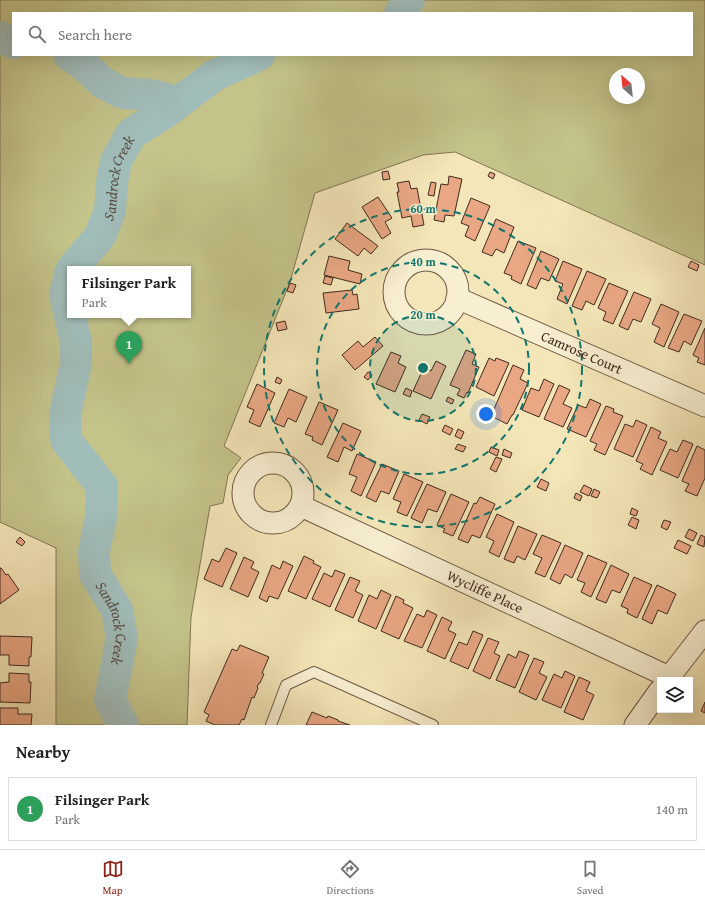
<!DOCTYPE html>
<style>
:root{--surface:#fff;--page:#f6f6f6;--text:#202124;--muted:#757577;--line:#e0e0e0;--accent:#8f2418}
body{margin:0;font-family:"Gentium Book Plus",serif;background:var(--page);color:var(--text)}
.controls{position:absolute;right:12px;bottom:12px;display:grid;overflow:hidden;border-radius:0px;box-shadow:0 4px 16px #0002}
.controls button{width:36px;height:36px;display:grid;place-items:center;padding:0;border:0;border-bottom:1px solid var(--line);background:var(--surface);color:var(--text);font:20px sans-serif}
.compass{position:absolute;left:609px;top:68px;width:36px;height:36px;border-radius:50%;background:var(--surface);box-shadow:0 4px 16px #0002;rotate:333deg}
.you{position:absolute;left:486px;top:414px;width:14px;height:14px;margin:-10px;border:3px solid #fff;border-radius:50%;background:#1a73e8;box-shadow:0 0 0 6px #1a73e833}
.badge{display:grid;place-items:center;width:26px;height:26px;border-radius:50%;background:var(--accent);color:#fff;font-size:13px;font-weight:700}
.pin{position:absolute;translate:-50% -33px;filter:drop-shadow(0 1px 2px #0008)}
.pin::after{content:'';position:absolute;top:21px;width:14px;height:12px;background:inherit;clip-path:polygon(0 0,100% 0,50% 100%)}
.popup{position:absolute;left:67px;top:266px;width:124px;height:52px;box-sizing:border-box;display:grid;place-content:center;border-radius:0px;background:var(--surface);filter:drop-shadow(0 1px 3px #0005);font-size:13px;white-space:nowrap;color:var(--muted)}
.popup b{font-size:15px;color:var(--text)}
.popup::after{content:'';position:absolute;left:50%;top:100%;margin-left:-8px;border:8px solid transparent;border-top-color:var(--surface)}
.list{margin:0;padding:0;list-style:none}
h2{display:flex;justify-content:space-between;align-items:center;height:52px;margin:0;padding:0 16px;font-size:17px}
h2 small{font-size:13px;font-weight:400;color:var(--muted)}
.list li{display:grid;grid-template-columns:26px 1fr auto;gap:12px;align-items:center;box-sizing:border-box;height:64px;margin:0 8px 8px;padding:0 8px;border:1px solid var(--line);border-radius:0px}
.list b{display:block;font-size:15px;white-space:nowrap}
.list p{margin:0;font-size:13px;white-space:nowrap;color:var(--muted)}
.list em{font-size:13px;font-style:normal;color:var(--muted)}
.icon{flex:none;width:22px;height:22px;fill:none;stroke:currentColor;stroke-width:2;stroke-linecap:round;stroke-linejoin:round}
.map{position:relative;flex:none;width:705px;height:725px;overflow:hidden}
.search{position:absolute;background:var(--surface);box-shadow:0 4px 16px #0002;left:12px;right:12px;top:12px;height:44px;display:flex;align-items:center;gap:10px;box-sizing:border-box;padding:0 14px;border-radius:0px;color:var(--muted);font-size:15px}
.sheet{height:124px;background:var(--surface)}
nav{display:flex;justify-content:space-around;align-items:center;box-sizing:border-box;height:56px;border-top:1px solid var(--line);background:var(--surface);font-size:11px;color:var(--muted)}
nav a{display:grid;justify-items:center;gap:2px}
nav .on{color:var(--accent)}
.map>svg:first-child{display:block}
</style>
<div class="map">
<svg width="705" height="725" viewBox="0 0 705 725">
<rect width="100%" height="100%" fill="#f4e6b8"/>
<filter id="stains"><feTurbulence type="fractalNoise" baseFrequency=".005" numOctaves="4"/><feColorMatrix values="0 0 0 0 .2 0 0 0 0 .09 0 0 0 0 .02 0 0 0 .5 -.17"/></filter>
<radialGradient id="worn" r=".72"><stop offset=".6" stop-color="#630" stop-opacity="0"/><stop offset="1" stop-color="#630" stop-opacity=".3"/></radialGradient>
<path fill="#c3c38a" stroke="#827654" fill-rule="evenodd" d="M0,0H705V265L455,152L423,155L315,193L290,282L224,446L241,458L228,475L223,503L210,506L191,617L187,725H56V548L0,522ZM13,13H692V55H13ZM615,74H639V98H615ZM70,269H188V315H70Z"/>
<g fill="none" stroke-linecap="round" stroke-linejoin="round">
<g stroke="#a1bdba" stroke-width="32">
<path d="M400,13L409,0"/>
<path d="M0,37L13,43"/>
<path d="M69,55L84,65L103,83L123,93L151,95L179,102"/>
<path id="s1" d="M72,269L100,236L110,211L112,182L116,161L131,134L163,114L215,75L259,55"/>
<path id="s2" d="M70,273L65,295L76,342V363L65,414L66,440L102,486L101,518L94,551L95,574L117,610L122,638L110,700L123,725"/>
</g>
</g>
<path fill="#e9a784" stroke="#40291e" d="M388,171L390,179L383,180L382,172Z
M490,172L495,174L493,179L488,176Z
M449,176L462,179L454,216L445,215L444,222L434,220L441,184L448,185Z
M409,181L411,189L417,188L424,225L413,227L411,216L402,218L397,192H399L397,183Z
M431,182L436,183L434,196L428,195Z
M378,197L392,218L385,222L391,233L382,239L362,207Z
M471,198L490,206L475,241L465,236L469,226L461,223Z
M496,219L514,227L504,253L496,249L492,256L482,252Z
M347,223L378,246L371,254L364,248L358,256L335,239Z
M518,241L536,248L521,284L511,279L512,276L504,273Z
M541,251L559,259L549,281L541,278L536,289L527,285Z
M329,256L350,261L348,270L362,274L360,284L324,275Z
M563,261L582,269L567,304L557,299L563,284L555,281Z
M691,261L699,265L697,271L688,267Z
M587,271L606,279L594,305L586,301L582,310L572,306Z
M325,276L333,278L331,285L323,283Z
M290,283L296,285L293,293L287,291Z
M609,283L628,291L613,324L603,320L606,312L598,308Z
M352,290L353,295L357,294L359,309L326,313L323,293Z
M634,292L651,299L641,322L633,319L628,330L619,326Z
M661,304L679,312L664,347L654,342L660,328L652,324Z
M684,314L702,321L691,345L684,341L679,352L668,348Z
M285,321L287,329L278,331L276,323Z
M705,328V365L697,362L699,358L693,355Z
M375,337L383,346L355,370L342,355L358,341L363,347Z
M466,350L476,354L472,364L479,367L468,393L467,392L464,398L457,395L460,389L450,385Z
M391,352L401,356L398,363L406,367L395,392L376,384Z
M489,358L495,361L496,358L509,363L494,396L476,387Z
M436,361L446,366L431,399L413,391L424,367L431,371Z
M513,365L524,370L520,379L528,383L513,415H512L507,424L491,416Z
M368,372L372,375L368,380L364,377Z
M277,377L282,380L280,384L275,382Z
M544,379L554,384L539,417L522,410L531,388L539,391Z
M257,384L275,393L260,427L249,422L254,410L247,407Z
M559,385L570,390L563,404L572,408L563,427L544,419Z
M406,388L412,391L410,397L403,394Z
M289,389L307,397L296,422L288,418L284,427L274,423Z
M448,397L454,400L452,404L446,401Z
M590,399L601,404L586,437L567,429L578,405L586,408Z
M319,402L338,410L322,445L312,440L313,437L305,434Z
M606,406L614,409L613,412L623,416L605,455L594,450L597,444L590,441Z
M422,414L430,417L427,424L419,420Z
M636,420L647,425L633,457L614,449L625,424L633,427Z
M343,423L361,431L352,451L344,447L338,462L327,457Z
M445,425L453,429L450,435L442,431Z
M651,427L661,432L658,438L667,442L652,475L640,469L643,464L636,461Z
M458,429L464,432L461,439L455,436Z
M683,440L693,444L678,478L660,470L670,449L677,452Z
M458,444L466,447L463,452L455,449Z
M697,446L705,450V478L697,496L685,491L689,484L682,481Z
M491,447L499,450L497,456L489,452Z
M504,449L512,453L510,458L502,455Z
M357,454L376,462L361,496L351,491L357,477L349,474Z
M496,457L502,459L496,472L490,469Z
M382,464L399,471L389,494L381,491L376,502L366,497Z
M404,474L423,482L407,516L397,512L401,502L393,499Z
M541,479L549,483L546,491L537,487Z
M427,484L446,492L437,512L428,509L422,523L411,518Z
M584,485L592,489L589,496L580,492Z
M594,489L600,492L597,498L591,496Z
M576,493L582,496L580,501L574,498Z
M451,494L469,502L453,536L443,532L445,529L437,525Z
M480,497L495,504L480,538L472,535L468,543L458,539L474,503L476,504Z
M632,508L638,511L636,516L630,514Z
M497,514L514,522L499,557L489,552L494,541L486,537Z
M632,517L639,520L636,529L628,525Z
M664,520L671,522L667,530L661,527Z
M518,526L537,534L525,560L517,556L514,563L504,559Z
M689,529L697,533L693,541L685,537Z
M542,535L561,543L545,577L535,573L542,558L533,554Z
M701,535L705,537L704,547L697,544Z
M20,537L25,542L22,546L16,542Z
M678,540L691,546L687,554L674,548Z
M565,545L583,553L572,578L565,574L560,584L550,579Z
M226,548L237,553L222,587L204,579L212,559L219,562Z
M588,555L607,563L591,597L581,592L585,583L577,580Z
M304,556L314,561L313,563L321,567L306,599L288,591Z
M244,557L254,562L251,568L259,572L248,597L230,589Z
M283,561L293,566L278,599L269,596L267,602L259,598L272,565L280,569Z
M611,565L629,574L620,593L612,590L606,603L596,599Z
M0,568H1L6,575L8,574L19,590L0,604Z
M335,570L345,574L330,607L312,599L324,573L332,577Z
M350,577L360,581L355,591L363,595L353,618L335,610Z
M634,577L652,585L637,618L627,613L628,609L621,606Z
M657,585L676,594L667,614L658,610L652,624L642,619Z
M381,590L391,595L376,629L358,621L369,595L377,599Z
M396,596L404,600L403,603L413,608L399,639L381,631Z
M427,610L437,615L422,648L404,641L417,614L424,617Z
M442,617L452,622L448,630L456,634L445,659L427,651Z
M473,631L483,635L468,669L450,661L459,642L467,645Z
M0,636L32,637L31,657H29V666L9,665V655H0Z
M488,638L499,642L494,653L500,656L490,679L473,671Z
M240,645L269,657L262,673L264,674L260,683H259L257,687L258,688L254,698L252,697L244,720L242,719L239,725H215L206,721L209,715L204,712L232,649L237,651Z
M519,651L529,655L515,688L496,680L508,654L516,658Z
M534,658L544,662L539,673L547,677L536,700L519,692Z
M565,671L575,676L561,708L542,700L554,674L562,678Z
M9,673L29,674V682H31L30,703L0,702V683L9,682Z
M579,677L590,682L586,691L594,695L583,720L564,712Z
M705,702V713L701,711Z
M0,708H18V714H32L31,725H0Z
M312,712L327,718L328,716L338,720V721L350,725H306Z"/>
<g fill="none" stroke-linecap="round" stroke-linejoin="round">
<g stroke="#6d5844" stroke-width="12">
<path id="lane" d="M271,725L286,685L314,672L433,725"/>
</g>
<g stroke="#6d5844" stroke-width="23">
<g id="street">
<circle cx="426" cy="292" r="32"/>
<path id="s3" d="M457,298L705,406"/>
<circle cx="273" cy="493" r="30"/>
<path id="s4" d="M301,506L669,677"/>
<path d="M667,680L705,631"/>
<path d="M635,725L660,690"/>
</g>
</g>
<use href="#lane" stroke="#f8efd1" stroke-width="10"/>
<use href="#street" stroke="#f8efd1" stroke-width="21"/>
</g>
<circle cx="423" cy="368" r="53" fill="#0f766e" fill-opacity=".12"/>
<g fill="none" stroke="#0f766e" stroke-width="2" stroke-dasharray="7 5">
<circle cx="423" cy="368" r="53"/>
<circle cx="423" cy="368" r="106"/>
<circle cx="423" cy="368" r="159"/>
</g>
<g text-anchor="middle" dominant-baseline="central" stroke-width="3" stroke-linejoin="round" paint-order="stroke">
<g font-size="14" fill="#40291e" stroke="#f8efd1">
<text stroke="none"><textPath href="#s3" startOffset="136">Camrose Court</textPath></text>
<text stroke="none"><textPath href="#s4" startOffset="203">Wycliffe Place</textPath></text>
</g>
<g font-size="15" font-style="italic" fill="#584e45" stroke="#f8efd1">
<text stroke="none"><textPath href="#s1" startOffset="105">Sandrock Creek</textPath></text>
<text stroke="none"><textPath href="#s2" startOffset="371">Sandrock Creek</textPath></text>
</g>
</g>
<circle cx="423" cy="368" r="6" fill="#0f766e" stroke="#f8efd1" stroke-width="2"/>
<g font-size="12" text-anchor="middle" font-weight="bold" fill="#0f766e" stroke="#f8efd1" stroke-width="3" stroke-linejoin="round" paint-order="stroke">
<text x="423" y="213">60 m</text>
<text x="423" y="266">40 m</text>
<text x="423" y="319">20 m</text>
</g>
<rect width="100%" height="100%" filter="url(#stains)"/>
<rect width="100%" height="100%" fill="url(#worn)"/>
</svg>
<div class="controls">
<button><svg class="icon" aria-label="layers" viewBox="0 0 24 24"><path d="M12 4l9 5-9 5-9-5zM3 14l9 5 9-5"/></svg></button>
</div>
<svg class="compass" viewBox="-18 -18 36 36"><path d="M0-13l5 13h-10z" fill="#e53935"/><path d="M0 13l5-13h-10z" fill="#757577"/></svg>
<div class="you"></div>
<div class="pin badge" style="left:129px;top:364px;background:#2e9e5b">1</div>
<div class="popup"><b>Filsinger Park</b>Park</div>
<div class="search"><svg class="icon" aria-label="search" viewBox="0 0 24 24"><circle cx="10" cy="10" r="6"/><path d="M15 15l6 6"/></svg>Search here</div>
</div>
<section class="sheet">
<h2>Nearby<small></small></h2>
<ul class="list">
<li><span class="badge" style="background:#2e9e5b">1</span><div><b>Filsinger Park</b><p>Park</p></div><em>140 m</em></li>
</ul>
</section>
<nav>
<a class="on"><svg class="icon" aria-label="map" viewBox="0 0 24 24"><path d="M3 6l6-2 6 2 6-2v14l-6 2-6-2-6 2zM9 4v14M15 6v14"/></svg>Map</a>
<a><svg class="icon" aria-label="directions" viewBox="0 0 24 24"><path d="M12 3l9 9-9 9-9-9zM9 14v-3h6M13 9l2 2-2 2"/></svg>Directions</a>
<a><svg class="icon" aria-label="saved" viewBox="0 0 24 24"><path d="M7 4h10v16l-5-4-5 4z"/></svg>Saved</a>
</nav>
